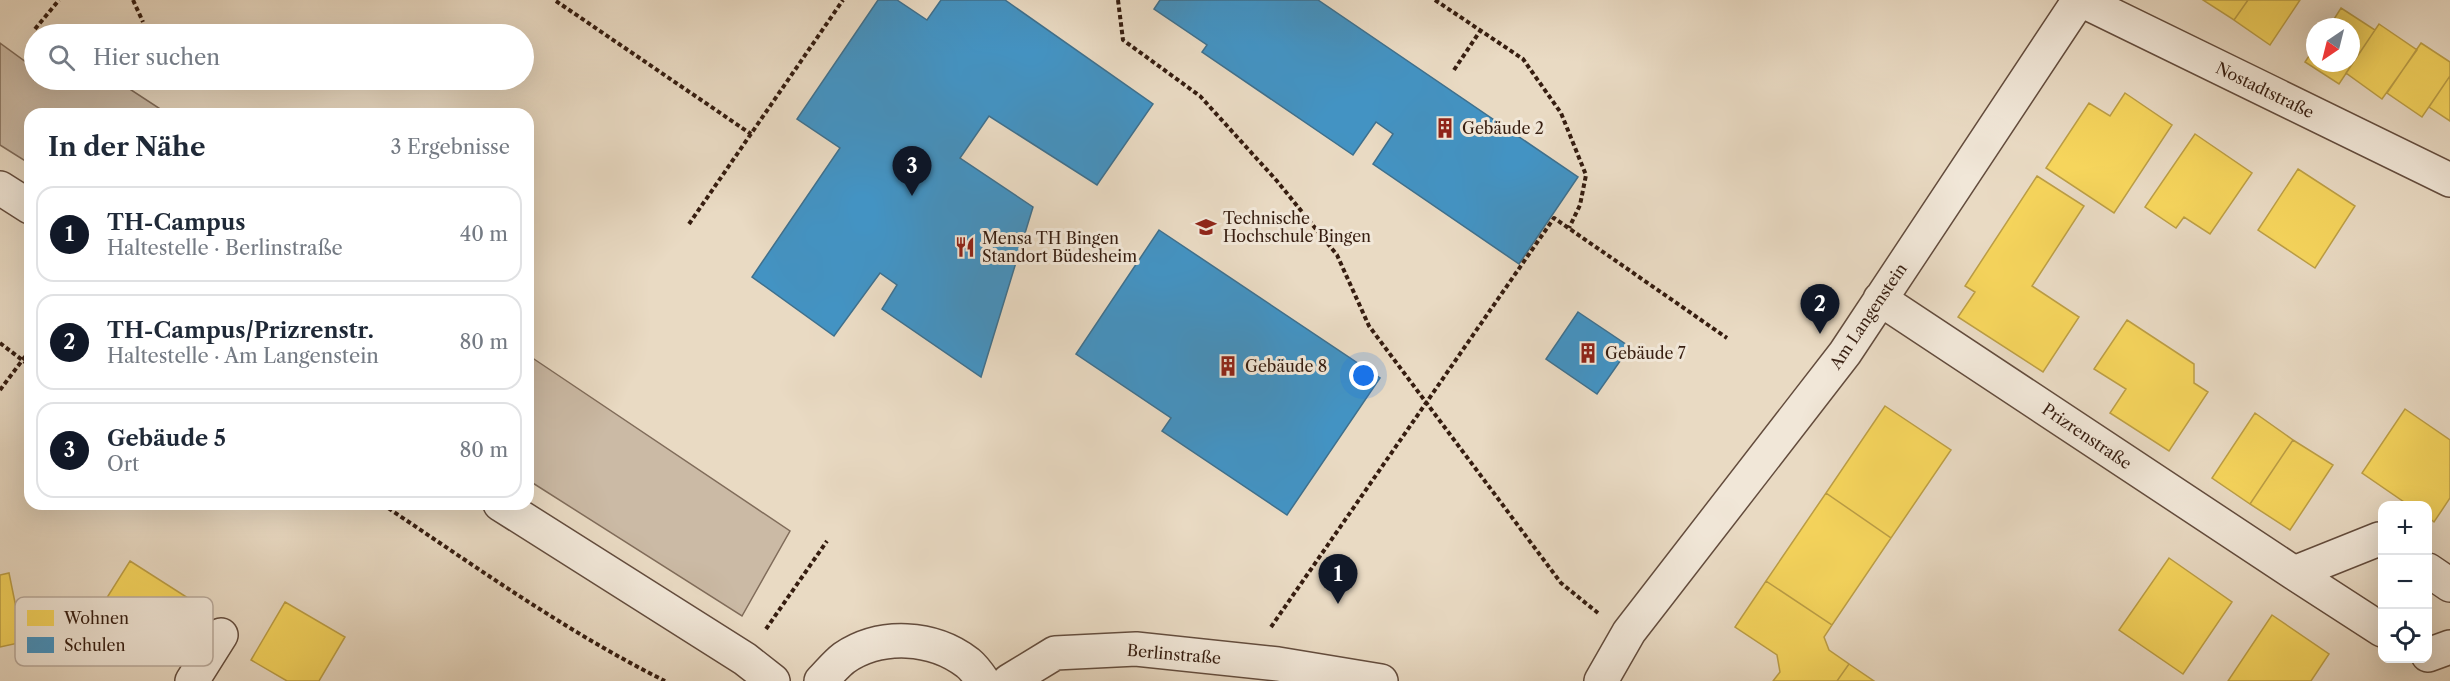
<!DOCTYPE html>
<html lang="de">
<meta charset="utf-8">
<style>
:root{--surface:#fff;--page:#f2f2f3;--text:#1f2937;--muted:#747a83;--line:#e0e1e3;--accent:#111827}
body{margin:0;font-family:"Libre Caslon Text",serif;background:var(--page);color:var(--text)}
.controls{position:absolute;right:18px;bottom:18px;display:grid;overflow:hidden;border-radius:12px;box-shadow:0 6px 24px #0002}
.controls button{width:54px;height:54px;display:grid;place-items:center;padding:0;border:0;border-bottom:2px solid var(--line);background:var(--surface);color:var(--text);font:30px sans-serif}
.compass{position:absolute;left:2306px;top:18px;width:54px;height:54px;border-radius:50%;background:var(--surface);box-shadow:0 6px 24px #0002;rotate:215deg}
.you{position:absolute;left:1364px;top:376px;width:21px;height:21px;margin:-15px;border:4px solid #fff;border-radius:50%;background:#1a73e8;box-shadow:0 0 0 9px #1a73e833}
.badge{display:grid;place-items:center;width:39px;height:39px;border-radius:50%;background:var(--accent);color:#fff;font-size:20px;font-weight:700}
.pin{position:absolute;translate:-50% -50px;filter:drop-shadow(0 2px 3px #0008)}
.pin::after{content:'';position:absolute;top:32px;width:21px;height:18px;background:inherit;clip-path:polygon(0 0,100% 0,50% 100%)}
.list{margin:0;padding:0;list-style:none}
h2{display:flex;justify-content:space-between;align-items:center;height:78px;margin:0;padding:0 24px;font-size:26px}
h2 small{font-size:20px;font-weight:400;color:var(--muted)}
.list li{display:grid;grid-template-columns:39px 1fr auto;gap:18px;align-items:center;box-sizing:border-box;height:96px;margin:0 12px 12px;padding:0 12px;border:2px solid var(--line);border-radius:18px}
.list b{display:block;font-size:22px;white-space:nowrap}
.list p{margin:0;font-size:20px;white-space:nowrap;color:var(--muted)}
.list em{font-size:20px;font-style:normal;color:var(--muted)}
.icon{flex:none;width:33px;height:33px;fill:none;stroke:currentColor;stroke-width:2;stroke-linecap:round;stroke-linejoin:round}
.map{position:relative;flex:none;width:2450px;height:681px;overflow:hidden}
.search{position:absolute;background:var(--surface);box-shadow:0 6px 24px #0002;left:24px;top:24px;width:510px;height:66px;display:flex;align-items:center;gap:15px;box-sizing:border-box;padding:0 21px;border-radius:33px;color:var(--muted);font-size:22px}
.panel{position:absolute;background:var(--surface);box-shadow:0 6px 24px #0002;left:24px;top:108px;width:510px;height:402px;border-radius:18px}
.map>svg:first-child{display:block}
</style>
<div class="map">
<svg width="2450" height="681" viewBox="0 0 2450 681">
<rect width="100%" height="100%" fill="#e9dac3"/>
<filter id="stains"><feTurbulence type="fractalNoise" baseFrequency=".00333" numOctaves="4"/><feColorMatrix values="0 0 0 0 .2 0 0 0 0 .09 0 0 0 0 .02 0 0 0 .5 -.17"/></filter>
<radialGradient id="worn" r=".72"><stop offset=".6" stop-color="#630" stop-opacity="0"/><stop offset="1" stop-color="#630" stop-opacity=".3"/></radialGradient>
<path fill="#cbbaa5" stroke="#806c5a" stroke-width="1.5" d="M0,43L34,68V80H116L168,114H30V164L0,145Z
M528,355L790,531L742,616L528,480Z"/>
<path fill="#f6d55c" stroke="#bc9e45" stroke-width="1.5" d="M2203,0H2248L2234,20Z
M2248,0H2300L2270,45L2234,20Z
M2341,8L2375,30L2339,84L2305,62L2315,47V63H2351V27H2329Z
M2379,24L2417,50L2382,99L2346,73Z
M2421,43L2450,62V76L2422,117L2387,93Z
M2450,76V121L2429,107Z
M2125,93L2172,125L2114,213L2046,168L2089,103L2110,116Z
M2195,134L2252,173L2210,234L2184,217L2176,228L2145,207Z
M2298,169L2355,206L2315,268L2258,230Z
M2037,176L2084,206L2032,286L2079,317L2043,372L1958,317L1975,292L1965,286Z
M2127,320L2194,364V383L2208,392L2169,451L2110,413L2126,389L2094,369Z
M1885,406L1951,450L1891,538L1826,493Z
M2405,409L2450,440V498L2434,522L2428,517V506H2410L2362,473Z
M2255,413L2293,440L2250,504L2212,478Z
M2293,440L2333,465L2290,530L2250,504Z
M1826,493L1891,538L1832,625L1766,581Z
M2169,558L2232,602L2183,674L2119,630Z
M130,561L188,598L149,660L91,623Z
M9,573L23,642L0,647V575Z
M1766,581L1832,625L1824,637L1829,650L1849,664L1837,681H1773L1780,672L1777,655L1735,627Z
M285,602L345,637L319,681H287L251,660Z
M2272,615L2329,654L2311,681H2228Z
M1849,664L1874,681H1837Z"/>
<path fill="#4393c3" stroke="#3f708d" stroke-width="1.5" d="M878,0H897L927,20L941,0H1005L1153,104L1097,185L989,116L960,158L1033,207L981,377L882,309L897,285L880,273L834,336L752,277L840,148L797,119Z
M1160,0H1318L1578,177L1519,264L1373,164L1393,134L1376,122L1353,155L1202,52L1207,45L1154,9Z
M1159,230L1380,378L1287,515L1162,431L1171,418L1076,354Z
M1578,312L1630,347L1597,394L1546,359Z"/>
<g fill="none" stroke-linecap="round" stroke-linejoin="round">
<g stroke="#634c3d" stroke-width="36">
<path id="street" d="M2081,0L2450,180
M0,188L30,207
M1880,299L2294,573L2379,539L2382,541
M500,504L745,659L773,681
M2428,570L2450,585
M2294,573L2382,630
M2428,655L2450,647
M192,681L221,635
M821,681C828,674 836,664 844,658C881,633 933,636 968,663C974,668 979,675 983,681
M1009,681L1055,653L1136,649L1278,664L1381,681
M1601,681L1629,632L1845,353L2079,0"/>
</g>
<path stroke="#361d10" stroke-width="4" stroke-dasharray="4.5 3" stroke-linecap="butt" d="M133,0L143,22
M1118,0L1123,40L1200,96L1277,181L1337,255L1369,326L1561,583L1598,613
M1435,0L1523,59L1561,113L1586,175L1580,205L1569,228
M556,1L751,134
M35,29L59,0
M1454,70L1480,31
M689,224L843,0
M0,343L30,366
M0,390L30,350
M382,504C475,566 565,631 665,681
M1271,627L1554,218L1727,338
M766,629L827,541"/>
<use href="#street" stroke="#f1e7d8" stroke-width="33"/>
</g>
<defs>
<g id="building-bare" transform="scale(1.62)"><path d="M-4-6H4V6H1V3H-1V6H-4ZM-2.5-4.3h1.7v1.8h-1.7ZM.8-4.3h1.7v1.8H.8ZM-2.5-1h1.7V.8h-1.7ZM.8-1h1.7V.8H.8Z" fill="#8f2418" stroke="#f1e7d8" stroke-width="2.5" paint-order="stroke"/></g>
<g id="university-bare" transform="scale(1.62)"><path d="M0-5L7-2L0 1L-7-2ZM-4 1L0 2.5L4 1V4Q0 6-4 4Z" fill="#8f2418" stroke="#f1e7d8" stroke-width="2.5" paint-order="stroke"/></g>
<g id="restaurant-bare" transform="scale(1.62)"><path d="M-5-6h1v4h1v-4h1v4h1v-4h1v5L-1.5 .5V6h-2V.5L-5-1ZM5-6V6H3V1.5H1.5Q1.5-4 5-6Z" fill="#8f2418" stroke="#f1e7d8" stroke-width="2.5" paint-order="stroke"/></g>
</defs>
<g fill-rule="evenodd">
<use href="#building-bare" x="1445" y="128"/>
<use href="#university-bare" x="1206" y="227"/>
<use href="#restaurant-bare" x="965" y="247"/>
<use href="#building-bare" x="1588" y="353"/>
<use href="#building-bare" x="1228" y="366"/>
</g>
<g text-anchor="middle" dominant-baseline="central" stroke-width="6" stroke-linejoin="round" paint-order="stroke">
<g font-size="16" fill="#361d10" stroke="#f1e7d8">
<text transform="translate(2265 90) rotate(26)">Nostadtstraße</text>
<text transform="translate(1868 316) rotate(-56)">Am Langenstein</text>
<text transform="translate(2087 436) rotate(34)">Prizrenstraße</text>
<text transform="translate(1174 654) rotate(5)">Berlinstraße</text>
</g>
<g font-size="16" fill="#361d10" stroke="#f1e7d8" text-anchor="start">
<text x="1462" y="128">Gebäude 2</text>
<text x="1223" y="218">Technische<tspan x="1223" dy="18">Hochschule Bingen</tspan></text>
<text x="982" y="238">Mensa TH Bingen<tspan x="982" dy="18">Standort Büdesheim</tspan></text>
<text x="1605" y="353">Gebäude 7</text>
<text x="1245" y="366">Gebäude 8</text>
</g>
</g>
<rect x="15" y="597" width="198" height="69" rx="9" fill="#f1e7d8" stroke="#b9aa9c" stroke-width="1.5"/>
<rect x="27" y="610" width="27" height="16" fill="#f6d55c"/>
<rect x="27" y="637" width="27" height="16" fill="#4393c3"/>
<g font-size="16" fill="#361d10">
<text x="64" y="624">Wohnen</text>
<text x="64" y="651">Schulen</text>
</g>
<rect width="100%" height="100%" filter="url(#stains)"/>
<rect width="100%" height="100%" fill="url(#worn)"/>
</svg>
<div class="controls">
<button>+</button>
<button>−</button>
<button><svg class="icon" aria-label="locate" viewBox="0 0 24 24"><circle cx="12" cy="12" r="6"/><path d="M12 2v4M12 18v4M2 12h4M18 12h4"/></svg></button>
</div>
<svg class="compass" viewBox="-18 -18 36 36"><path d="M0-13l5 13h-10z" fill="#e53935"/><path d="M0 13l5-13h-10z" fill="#747a83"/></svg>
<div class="you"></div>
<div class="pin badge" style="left:1338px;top:604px">1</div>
<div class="pin badge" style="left:1820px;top:334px">2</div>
<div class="pin badge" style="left:912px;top:196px">3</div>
<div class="search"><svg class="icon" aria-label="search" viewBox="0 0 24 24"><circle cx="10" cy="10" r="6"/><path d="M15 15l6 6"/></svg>Hier suchen</div>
<section class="panel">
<h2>In der Nähe<small>3 Ergebnisse</small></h2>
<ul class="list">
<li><span class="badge">1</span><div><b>TH-Campus</b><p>Haltestelle · Berlinstraße</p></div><em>40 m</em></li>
<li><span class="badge">2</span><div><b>TH-Campus/Prizrenstr.</b><p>Haltestelle · Am Langenstein</p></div><em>80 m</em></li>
<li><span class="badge">3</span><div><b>Gebäude 5</b><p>Ort</p></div><em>80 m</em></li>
</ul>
</section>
</div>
